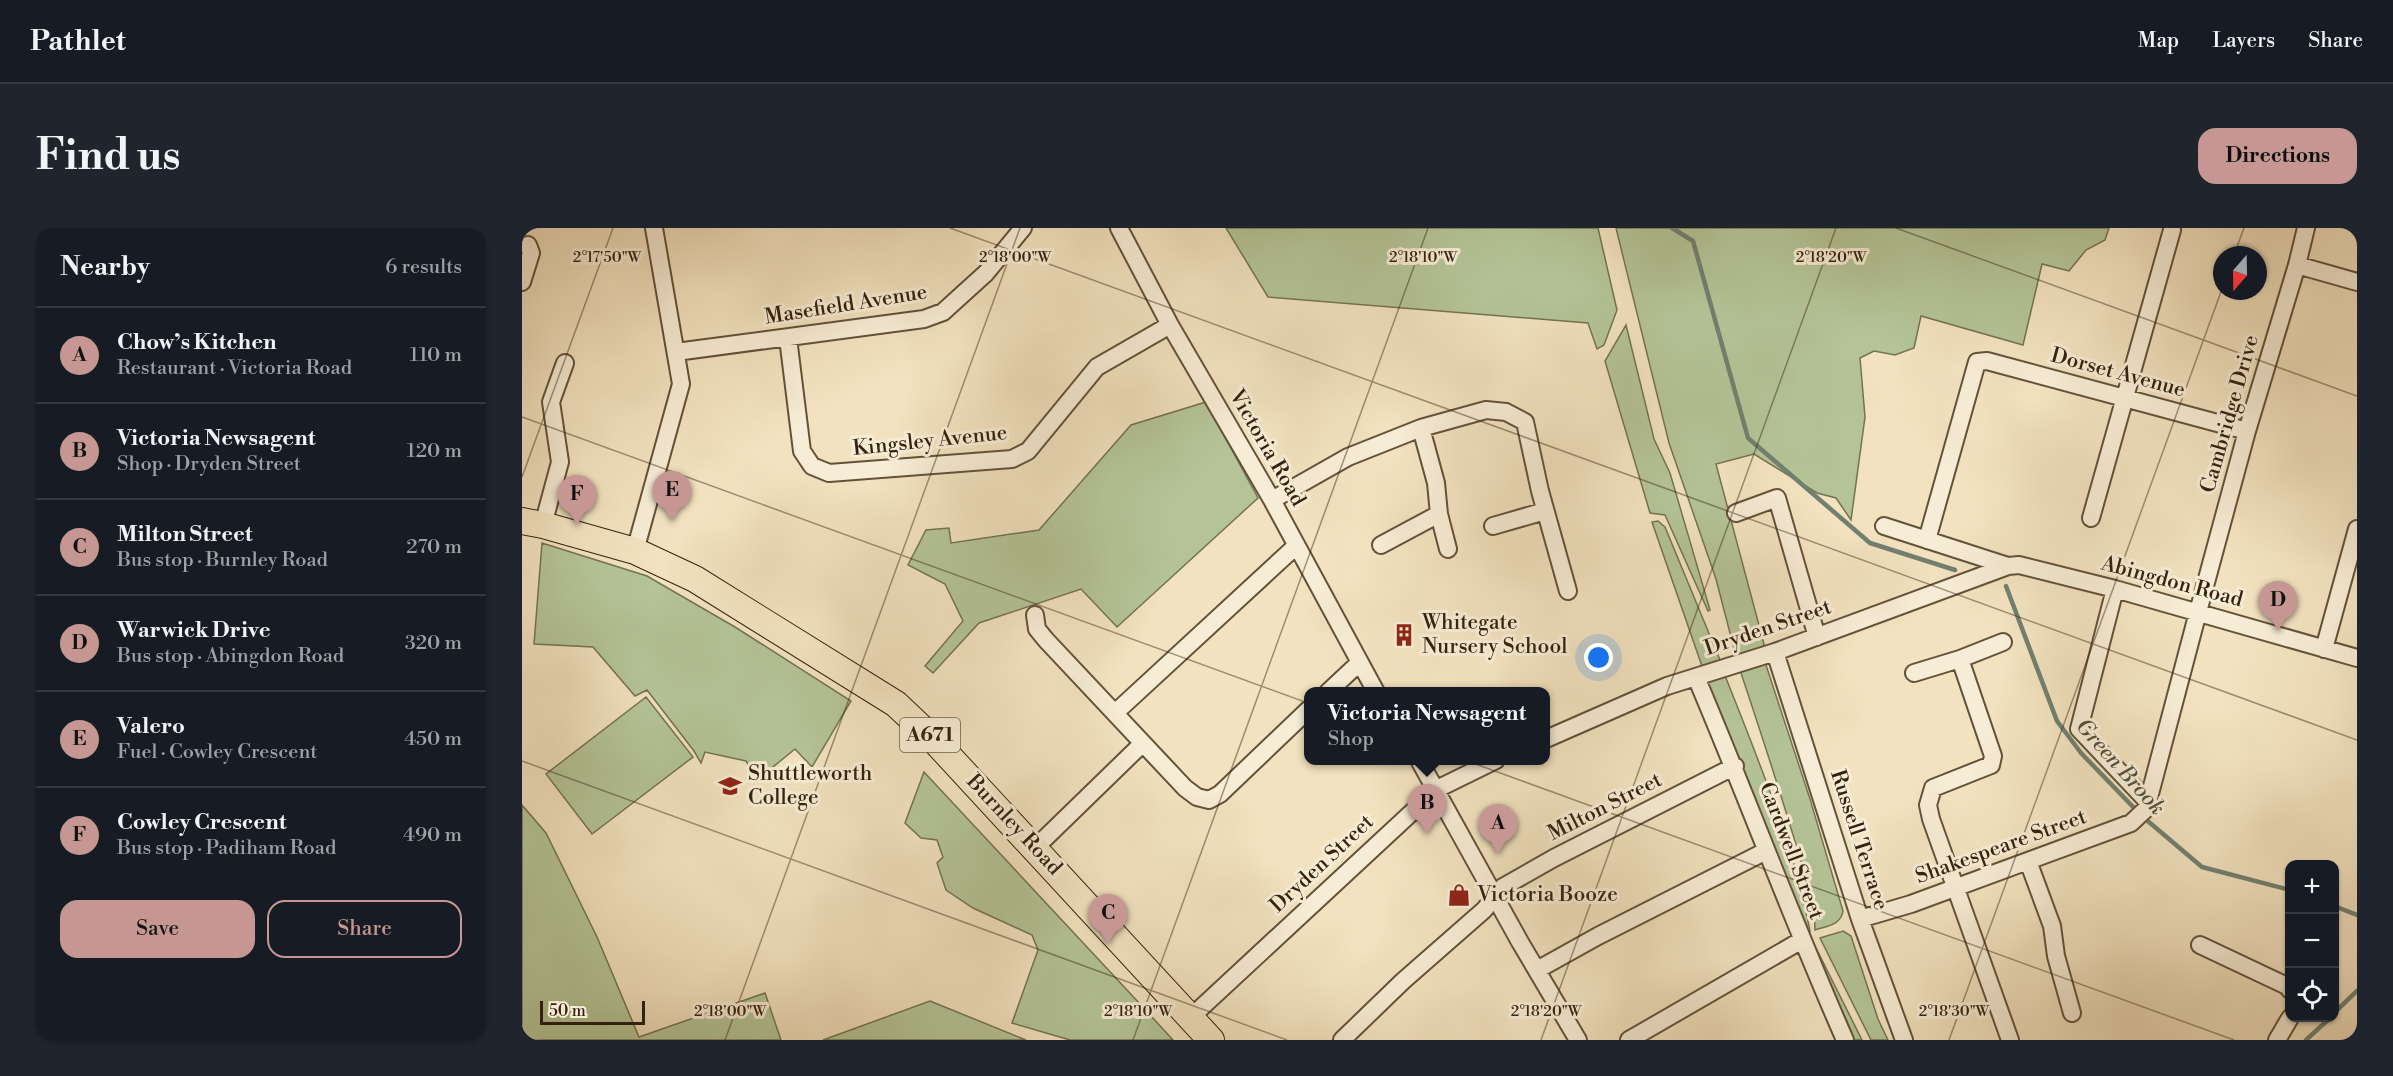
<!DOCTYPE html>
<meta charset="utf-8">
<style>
:root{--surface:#171b24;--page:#20242c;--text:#f1f3f6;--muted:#9ea1a6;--line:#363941;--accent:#c59692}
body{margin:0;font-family:"Libre Bodoni",serif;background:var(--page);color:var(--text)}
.controls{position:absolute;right:18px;bottom:18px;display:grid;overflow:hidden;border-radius:12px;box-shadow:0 2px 4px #0004}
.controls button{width:54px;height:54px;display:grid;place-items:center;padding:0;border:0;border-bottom:2px solid var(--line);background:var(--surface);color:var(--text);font:30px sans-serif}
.compass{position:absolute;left:1691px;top:18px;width:54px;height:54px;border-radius:50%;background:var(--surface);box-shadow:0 2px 4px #0004;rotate:200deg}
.scale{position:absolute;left:18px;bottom:15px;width:105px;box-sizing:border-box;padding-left:6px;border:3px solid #33220e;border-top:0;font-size:16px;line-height:21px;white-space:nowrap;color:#33220e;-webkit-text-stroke:4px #f7ecd5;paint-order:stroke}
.you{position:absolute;left:1077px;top:430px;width:21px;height:21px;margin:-15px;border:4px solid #fff;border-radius:50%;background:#1a73e8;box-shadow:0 0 0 9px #1a73e833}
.badge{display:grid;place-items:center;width:39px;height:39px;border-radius:50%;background:var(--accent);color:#111;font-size:20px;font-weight:700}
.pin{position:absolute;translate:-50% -50px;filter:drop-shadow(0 2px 3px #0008)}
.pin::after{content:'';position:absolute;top:32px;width:21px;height:18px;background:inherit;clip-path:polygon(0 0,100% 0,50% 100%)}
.popup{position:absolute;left:782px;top:459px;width:246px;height:78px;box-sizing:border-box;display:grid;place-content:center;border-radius:12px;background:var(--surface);filter:drop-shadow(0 2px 4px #0005);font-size:20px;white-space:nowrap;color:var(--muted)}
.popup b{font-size:22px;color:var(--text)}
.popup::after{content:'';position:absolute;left:50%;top:100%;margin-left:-12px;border:12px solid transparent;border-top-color:var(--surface)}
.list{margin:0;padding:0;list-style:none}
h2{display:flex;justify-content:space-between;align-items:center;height:78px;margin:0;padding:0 24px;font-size:26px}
h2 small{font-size:20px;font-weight:400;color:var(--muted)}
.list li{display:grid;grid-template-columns:39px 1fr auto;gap:18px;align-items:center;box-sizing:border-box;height:96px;padding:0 24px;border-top:2px solid var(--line)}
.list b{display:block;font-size:22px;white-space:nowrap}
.list p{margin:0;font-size:20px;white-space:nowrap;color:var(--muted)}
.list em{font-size:20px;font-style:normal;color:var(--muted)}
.actions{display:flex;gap:12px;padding:18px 24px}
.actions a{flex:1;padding:14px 0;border:2px solid var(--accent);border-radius:18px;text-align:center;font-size:21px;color:var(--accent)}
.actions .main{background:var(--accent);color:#111}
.icon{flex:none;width:33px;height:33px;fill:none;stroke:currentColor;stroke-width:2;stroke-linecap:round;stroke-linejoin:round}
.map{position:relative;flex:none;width:1835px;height:812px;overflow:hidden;border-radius:18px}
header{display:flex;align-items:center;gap:36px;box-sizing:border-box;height:84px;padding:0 30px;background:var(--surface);border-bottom:2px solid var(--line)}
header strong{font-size:28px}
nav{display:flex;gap:33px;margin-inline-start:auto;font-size:21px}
.intro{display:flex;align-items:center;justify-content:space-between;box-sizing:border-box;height:144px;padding:0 36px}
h1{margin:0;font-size:42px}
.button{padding:15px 27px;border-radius:18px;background:var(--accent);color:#111;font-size:21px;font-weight:700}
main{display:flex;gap:36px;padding:0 36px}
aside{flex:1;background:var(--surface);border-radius:18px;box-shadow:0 2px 4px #0004}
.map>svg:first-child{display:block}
</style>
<header>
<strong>Pathlet</strong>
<nav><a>Map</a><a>Layers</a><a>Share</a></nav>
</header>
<div class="intro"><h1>Find us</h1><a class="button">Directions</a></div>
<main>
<aside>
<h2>Nearby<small>6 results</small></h2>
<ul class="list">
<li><span class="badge">A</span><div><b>Chow’s Kitchen</b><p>Restaurant · Victoria Road</p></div><em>110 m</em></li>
<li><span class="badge">B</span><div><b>Victoria Newsagent</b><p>Shop · Dryden Street</p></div><em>120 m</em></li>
<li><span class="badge">C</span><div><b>Milton Street</b><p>Bus stop · Burnley Road</p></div><em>270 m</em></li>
<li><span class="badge">D</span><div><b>Warwick Drive</b><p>Bus stop · Abingdon Road</p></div><em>320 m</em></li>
<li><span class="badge">E</span><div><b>Valero</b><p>Fuel · Cowley Crescent</p></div><em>450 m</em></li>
<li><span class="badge">F</span><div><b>Cowley Crescent</b><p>Bus stop · Padiham Road</p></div><em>490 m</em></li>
</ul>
<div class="actions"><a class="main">Save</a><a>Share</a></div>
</aside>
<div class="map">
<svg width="1835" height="812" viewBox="0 0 1835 812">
<rect width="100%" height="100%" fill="#f2e2bf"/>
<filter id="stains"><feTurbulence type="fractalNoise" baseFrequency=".00333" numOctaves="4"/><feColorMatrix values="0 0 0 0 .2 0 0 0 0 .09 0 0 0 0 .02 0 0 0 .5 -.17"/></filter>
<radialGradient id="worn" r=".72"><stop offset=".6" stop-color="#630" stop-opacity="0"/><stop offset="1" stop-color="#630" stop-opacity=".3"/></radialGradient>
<path fill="#b4c497" stroke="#747352" stroke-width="1.5" d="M704,0H1076L1095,82L1082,117L1075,121L1066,95L746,69Z
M1094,0H1587L1583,12L1564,22L1547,43L1520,36L1501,117L1399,88L1392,120L1373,127L1352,123L1338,130L1343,189L1329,292L1314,270L1295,265L1232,226L1194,236L1242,416L1240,422L1214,428L1194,351L1147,215Z
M1104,97L1132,211L1148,245L1188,382L1186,383L1143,287L1128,285L1083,133Z
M684,174L736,270L595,399L559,361L457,395L411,445L403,438L441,393L423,356L386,337L404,302L427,300L429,315L517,302L609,197Z
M1136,293L1143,299L1198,432L1190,439L1181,441L1130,294Z
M20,315L125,348L213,399L329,473L290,539L273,521L235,552L224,533L183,524L179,535L172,523L125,462L113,468L71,419L12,416Z
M1243,434L1288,571L1321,683C1319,697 1305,698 1293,702C1293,673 1282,644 1274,617C1256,556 1236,496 1216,436Z
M1202,445C1235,529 1271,614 1288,703L1283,702L1183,451Z
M124,469L171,529L70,606L24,546Z
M402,544L619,777L651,812H548L490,795L516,722L510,707L451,680L424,662L415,635L421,629L415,612L399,610L383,595Z
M0,577L24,605L75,709L117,809L243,765L259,812H0Z
M1321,703L1329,708L1356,791L1366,812H1349L1298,710Z
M1291,714L1340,812H1327L1287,718Z
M408,773L504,812H301Z"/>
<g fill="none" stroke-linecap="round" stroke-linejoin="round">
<path stroke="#718070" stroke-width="4.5" d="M1150,0L1171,13L1226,210L1348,315L1433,342
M1484,358L1535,493L1559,525L1615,583
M1621,589L1680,639L1768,662
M1812,678L1835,687
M1812,785L1835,763
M1784,812L1808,790"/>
<g stroke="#63523a" stroke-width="20">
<path id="street" d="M597,0L648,97L750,272L854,464
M1775,37L1835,54
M0,54L9,25L6,17
M266,110L280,223L290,238L307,245L490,231L506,223L575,139L648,97
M154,124L402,91L421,84L464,45L501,0
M750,272L826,229L899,200L964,182L984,184L1003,194L1018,263L1046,363
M1214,285L1255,270L1295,409
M917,286L926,321
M1569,290L1650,2
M21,297L38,234L29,174L43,135
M971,298L1023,283
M1362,298L1486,338
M1405,312L1455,134L1465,133L1725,203
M859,317L917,286L914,255L899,200
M113,323L159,156L132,0
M1593,361L1557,501L1627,575
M513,387L515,401L524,412L663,560L675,569L687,572L698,566L786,482
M1802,421L1835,301
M1253,424L1338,691L1382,812
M1438,431L1481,414
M1392,445L1438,431L1471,528L1469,537L1411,560L1406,577L1409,591L1488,812
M1174,449C1225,569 1270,692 1323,812
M806,464L837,435
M594,484L774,318
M1024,511L1145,458L1253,424L1486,338L1497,337L1593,361L1835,430
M897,532L998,714L1056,812
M513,620L620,516
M1506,633L1530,698L1534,728L1550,785
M1338,691L1389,676L1609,595L1624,581L1676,384L1725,203L1775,37L1784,0
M1678,717L1765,758L1768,762
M1015,742L1076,708L1244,623
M668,790L915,561L974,532
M820,812L881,753L962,682L981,659L1032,630L1213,538
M1107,812L1280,712
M1755,812L1768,790"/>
</g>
<g stroke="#33220e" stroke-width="28">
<path id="primary" d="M0,293L21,297L113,323L173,351L374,476L411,511L689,812"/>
</g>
<use href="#street" stroke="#f7ecd5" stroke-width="16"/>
<use href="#primary" stroke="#f2e2bf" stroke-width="26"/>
</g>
<path fill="none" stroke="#33220e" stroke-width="1.5" stroke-opacity="0.45" d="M428,0L1835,512M1374,0L1835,168M1712,27L1722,0M0,189L1712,812M0,249L91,0M0,533L765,812M203,812L498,0M611,812L906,0M1019,812L1314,0M1427,812L1700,61M1835,812V811"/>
<defs>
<g id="building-bare" transform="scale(1.8)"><path d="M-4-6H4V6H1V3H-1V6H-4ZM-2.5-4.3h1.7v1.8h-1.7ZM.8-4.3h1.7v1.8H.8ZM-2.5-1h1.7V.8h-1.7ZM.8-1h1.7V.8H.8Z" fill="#8f2418" stroke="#f7ecd5" stroke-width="2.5" paint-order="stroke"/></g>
<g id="school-bare" transform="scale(1.8)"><path d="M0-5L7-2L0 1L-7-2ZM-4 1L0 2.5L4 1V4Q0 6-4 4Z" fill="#8f2418" stroke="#f7ecd5" stroke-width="2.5" paint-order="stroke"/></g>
<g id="shop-bare" transform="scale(1.8)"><path d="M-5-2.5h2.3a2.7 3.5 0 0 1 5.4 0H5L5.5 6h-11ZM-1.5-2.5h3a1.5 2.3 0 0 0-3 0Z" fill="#8f2418" stroke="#f7ecd5" stroke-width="2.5" paint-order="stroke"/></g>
</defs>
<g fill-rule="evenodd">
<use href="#building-bare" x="882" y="407"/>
<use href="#school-bare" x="208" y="558"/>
<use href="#shop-bare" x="937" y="667"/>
</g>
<g text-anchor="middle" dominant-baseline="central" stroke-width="6" stroke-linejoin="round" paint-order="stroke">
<rect fill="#f7ecd5" stroke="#6e5f4a" stroke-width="1.5" x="378" y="490" width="60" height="34" rx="4.5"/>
<g font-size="20" font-weight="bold" fill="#33220e">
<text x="408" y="507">A671</text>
</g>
<g font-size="21" fill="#33220e" stroke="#f7ecd5">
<text transform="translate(324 77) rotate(-9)">Masefield Avenue</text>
<text transform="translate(1596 145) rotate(15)">Dorset Avenue</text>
<text transform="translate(1708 186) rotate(-74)">Cambridge Drive</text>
<text transform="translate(408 213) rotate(-6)">Kingsley Avenue</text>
<text transform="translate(745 220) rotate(60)">Victoria Road</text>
<text transform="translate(1650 354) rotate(15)">Abingdon Road</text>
<text transform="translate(1246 400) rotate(-19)">Dryden Street</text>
<text transform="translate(1083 579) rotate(-27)">Milton Street</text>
<text transform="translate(492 597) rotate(47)">Burnley Road</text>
<text transform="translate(1337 612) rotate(72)">Russell Terrace</text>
<text transform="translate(1479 619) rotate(-20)">Shakespeare Street</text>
<text transform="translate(1269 623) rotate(69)">Cardwell Street</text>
<text transform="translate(800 636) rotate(-43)">Dryden Street</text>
</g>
<g font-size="21" fill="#33220e" stroke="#f7ecd5" text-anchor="start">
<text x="900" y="395">Whitegate<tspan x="900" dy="24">Nursery School</tspan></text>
<text x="226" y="546">Shuttleworth<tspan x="226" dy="24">College</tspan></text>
<text x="955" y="667">Victoria Booze</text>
</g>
<g font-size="22" font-style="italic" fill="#52513f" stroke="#f7ecd5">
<text transform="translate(1598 539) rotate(48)">Green Brook</text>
</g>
</g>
<g font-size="15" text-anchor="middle" fill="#33220e" stroke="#f7ecd5" stroke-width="6" stroke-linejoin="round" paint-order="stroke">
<text x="85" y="34">2°17'50"W</text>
<text x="493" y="34">2°18'00"W</text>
<text x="901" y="34">2°18'10"W</text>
<text x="1309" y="34">2°18'20"W</text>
<text x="208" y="788">2°18'00"W</text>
<text x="616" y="788">2°18'10"W</text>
<text x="1024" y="788">2°18'20"W</text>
<text x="1432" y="788">2°18'30"W</text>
</g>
<rect width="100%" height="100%" filter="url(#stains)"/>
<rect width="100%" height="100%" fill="url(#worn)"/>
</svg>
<div class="controls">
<button>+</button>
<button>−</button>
<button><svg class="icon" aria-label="locate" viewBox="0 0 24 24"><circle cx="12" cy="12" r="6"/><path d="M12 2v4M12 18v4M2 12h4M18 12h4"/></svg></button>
</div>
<svg class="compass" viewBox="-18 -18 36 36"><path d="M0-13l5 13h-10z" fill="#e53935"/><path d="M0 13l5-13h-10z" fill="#9ea1a6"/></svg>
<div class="scale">50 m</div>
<div class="you"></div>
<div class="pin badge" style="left:976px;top:626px">A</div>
<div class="pin badge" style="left:905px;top:606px">B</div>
<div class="popup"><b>Victoria Newsagent</b>Shop</div>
<div class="pin badge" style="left:586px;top:716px">C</div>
<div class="pin badge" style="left:1756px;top:403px">D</div>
<div class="pin badge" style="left:150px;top:293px">E</div>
<div class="pin badge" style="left:55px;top:297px">F</div>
</div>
</main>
